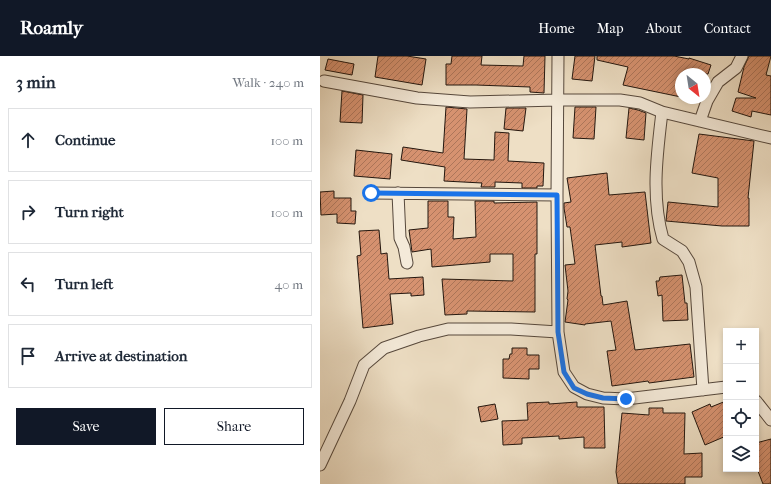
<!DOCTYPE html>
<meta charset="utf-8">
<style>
:root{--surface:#fff;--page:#f6f6f7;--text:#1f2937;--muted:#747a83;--line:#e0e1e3;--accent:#111827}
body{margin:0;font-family:"IM FELL French Canon",serif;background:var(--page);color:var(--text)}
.controls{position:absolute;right:12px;bottom:12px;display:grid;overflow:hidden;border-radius:0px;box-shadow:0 2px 6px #0003}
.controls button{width:36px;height:36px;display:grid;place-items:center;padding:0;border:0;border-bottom:1px solid var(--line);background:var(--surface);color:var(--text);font:20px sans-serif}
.compass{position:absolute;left:355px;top:12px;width:36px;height:36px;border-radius:50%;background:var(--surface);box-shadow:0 2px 6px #0003;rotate:150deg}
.stop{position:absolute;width:12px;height:12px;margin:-9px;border:3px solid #1a73e8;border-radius:50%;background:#fff}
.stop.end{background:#1a73e8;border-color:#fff;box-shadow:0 1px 4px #0008}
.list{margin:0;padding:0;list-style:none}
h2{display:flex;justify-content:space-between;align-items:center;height:52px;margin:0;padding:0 16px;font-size:17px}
h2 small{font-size:13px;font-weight:400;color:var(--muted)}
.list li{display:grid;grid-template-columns:26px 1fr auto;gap:12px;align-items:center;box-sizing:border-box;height:64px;margin:0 8px 8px;padding:0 8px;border:1px solid var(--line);border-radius:0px}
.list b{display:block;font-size:15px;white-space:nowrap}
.list em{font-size:13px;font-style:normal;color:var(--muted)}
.actions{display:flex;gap:8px;padding:12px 16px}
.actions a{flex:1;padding:9px 0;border:1px solid var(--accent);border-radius:0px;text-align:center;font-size:14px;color:var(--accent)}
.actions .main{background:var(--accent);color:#fff}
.icon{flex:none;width:22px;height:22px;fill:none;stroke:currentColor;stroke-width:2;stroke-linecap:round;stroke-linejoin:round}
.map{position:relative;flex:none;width:451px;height:428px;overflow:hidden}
header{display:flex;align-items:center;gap:24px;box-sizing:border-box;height:56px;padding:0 20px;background:var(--accent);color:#fff}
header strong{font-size:19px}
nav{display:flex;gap:22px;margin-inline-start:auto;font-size:14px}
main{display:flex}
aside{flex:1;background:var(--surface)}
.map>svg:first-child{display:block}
</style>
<header>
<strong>Roamly</strong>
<nav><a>Home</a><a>Map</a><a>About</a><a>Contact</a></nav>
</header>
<main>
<aside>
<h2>3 min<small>Walk · 240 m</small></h2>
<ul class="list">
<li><svg class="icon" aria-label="ahead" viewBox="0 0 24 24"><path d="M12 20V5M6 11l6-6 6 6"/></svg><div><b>Continue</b></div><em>100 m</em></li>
<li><svg class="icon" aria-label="right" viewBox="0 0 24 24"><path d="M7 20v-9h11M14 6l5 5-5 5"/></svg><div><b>Turn right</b></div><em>100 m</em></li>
<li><svg class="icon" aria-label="left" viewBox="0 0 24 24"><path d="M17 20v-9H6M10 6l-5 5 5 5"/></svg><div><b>Turn left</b></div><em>40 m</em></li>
<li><svg class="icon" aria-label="arrive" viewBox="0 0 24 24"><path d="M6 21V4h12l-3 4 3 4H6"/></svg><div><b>Arrive at destination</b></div></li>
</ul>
<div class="actions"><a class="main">Save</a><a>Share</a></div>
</aside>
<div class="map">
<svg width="451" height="428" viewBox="0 0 451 428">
<defs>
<pattern id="building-hatch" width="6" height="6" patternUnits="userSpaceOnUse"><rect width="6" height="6" fill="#d69270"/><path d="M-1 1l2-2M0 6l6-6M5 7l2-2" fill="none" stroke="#ad765a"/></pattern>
</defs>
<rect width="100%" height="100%" fill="#eedfc5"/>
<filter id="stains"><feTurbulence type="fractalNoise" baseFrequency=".005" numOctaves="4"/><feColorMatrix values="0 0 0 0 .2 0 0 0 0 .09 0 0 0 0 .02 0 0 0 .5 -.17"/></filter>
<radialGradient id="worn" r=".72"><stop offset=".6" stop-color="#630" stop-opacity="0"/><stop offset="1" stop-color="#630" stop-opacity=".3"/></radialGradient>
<path fill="url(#building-hatch)" stroke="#23160e" d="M58,0H87L106,3L102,29L55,21Z
M132,0H162L161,9L203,10L204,0H225L224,37L210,36V31L156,29H126V8H131Z
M255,0H275L272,25L252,23Z
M277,0H354L369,3V2L391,9L388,18H361V41L303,29L308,11L277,4Z
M429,0H451L446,19L451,20V59L432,55L431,61L412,55L416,42H436L418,36L424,11Z
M8,3L34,8L32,19L5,14Z
M22,35L43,39L42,67L20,66Z
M126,51L147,53L144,103L174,104L175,76L189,77L188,105L224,107L223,130H217V132H202V127L175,126V131H161L162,127L124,125L125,111L81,104L83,91L123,97Z
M255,51H276L274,83L253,82Z
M186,52H206L203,75L184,73Z
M309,52L318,54L326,57L324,84L306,82Z
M379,78L434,85L428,142H429V170H402L346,165L348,146L398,151V122L372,117Z
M36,94L72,98L70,123L34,120Z
M287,117L289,139L325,136L331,187L302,191V186L275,189L281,240H282L283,249L307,245L315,294L370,288L374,321L329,327L328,325L292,330L287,295L296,294L291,265L265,268V269L245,266L248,244L247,243L248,235L245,209L255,208L250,171H247L244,152V147L251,146L247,122Z
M14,135V142H31V155H36L35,168L17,167V158L1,159L0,136Z
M108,145H128V161H134L133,183L156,181L155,145H174V147L217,146V198H215V256L147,255V258L125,259L122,223L193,225V198H170V206L112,211L111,193L92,196L89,174L108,172Z
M59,174L61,198L67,197L69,223L103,221L104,239L91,240V237L70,238L73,268L43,272L37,200L41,199L39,175Z
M362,219L365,247H367L368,264L343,265L342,239L338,240L336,225H339L340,221Z
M192,292H207V299H219V313H209V323L183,322V303H189L190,298H192Z
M406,345V380L385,389L372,356L390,348L391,351Z
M229,346V348L257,346V351H284L285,392H264V381L239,383V380L202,382V388L183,389L182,365L208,364L207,347Z
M175,348L178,363L161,366L158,351Z
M329,352H343V357H365L364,398L382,397V421H365V428H298L296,416L302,357L329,359Z
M451,383V428H443L436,410V387Z"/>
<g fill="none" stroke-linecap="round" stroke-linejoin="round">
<g stroke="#56483c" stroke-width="13">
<path id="street" d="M238,0L237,139L238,276L244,316L254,331L267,338L283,342L306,343L406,331
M4,25L97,42L150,46L238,44H300L320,47L342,56L451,82
M342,56C337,98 331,141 343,183L362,195L369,206L376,231L383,334
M380,65L387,45L398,26L416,12L422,0
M51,137L237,139
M78,137L80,182L84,191L87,207
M436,345L451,364
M0,409L30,345L44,309L64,292L99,280L128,273H191L238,276"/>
</g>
<use href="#street" stroke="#f4ead9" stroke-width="11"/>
</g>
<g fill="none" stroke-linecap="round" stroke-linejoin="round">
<path stroke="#1a73e8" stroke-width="5" d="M51,137L237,139L238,276L244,316L254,332L267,338L283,342L306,343"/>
</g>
<rect width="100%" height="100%" filter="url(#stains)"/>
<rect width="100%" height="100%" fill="url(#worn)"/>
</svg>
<div class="controls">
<button>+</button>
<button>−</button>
<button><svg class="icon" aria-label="locate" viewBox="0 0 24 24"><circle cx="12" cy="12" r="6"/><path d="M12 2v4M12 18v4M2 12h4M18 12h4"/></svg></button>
<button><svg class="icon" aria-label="layers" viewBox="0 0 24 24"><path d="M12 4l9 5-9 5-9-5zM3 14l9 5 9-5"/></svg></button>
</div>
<svg class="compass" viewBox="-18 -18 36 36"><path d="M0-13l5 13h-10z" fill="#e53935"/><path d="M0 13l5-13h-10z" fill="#747a83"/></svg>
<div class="stop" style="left:51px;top:137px"></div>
<div class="stop end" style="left:306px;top:343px"></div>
</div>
</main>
